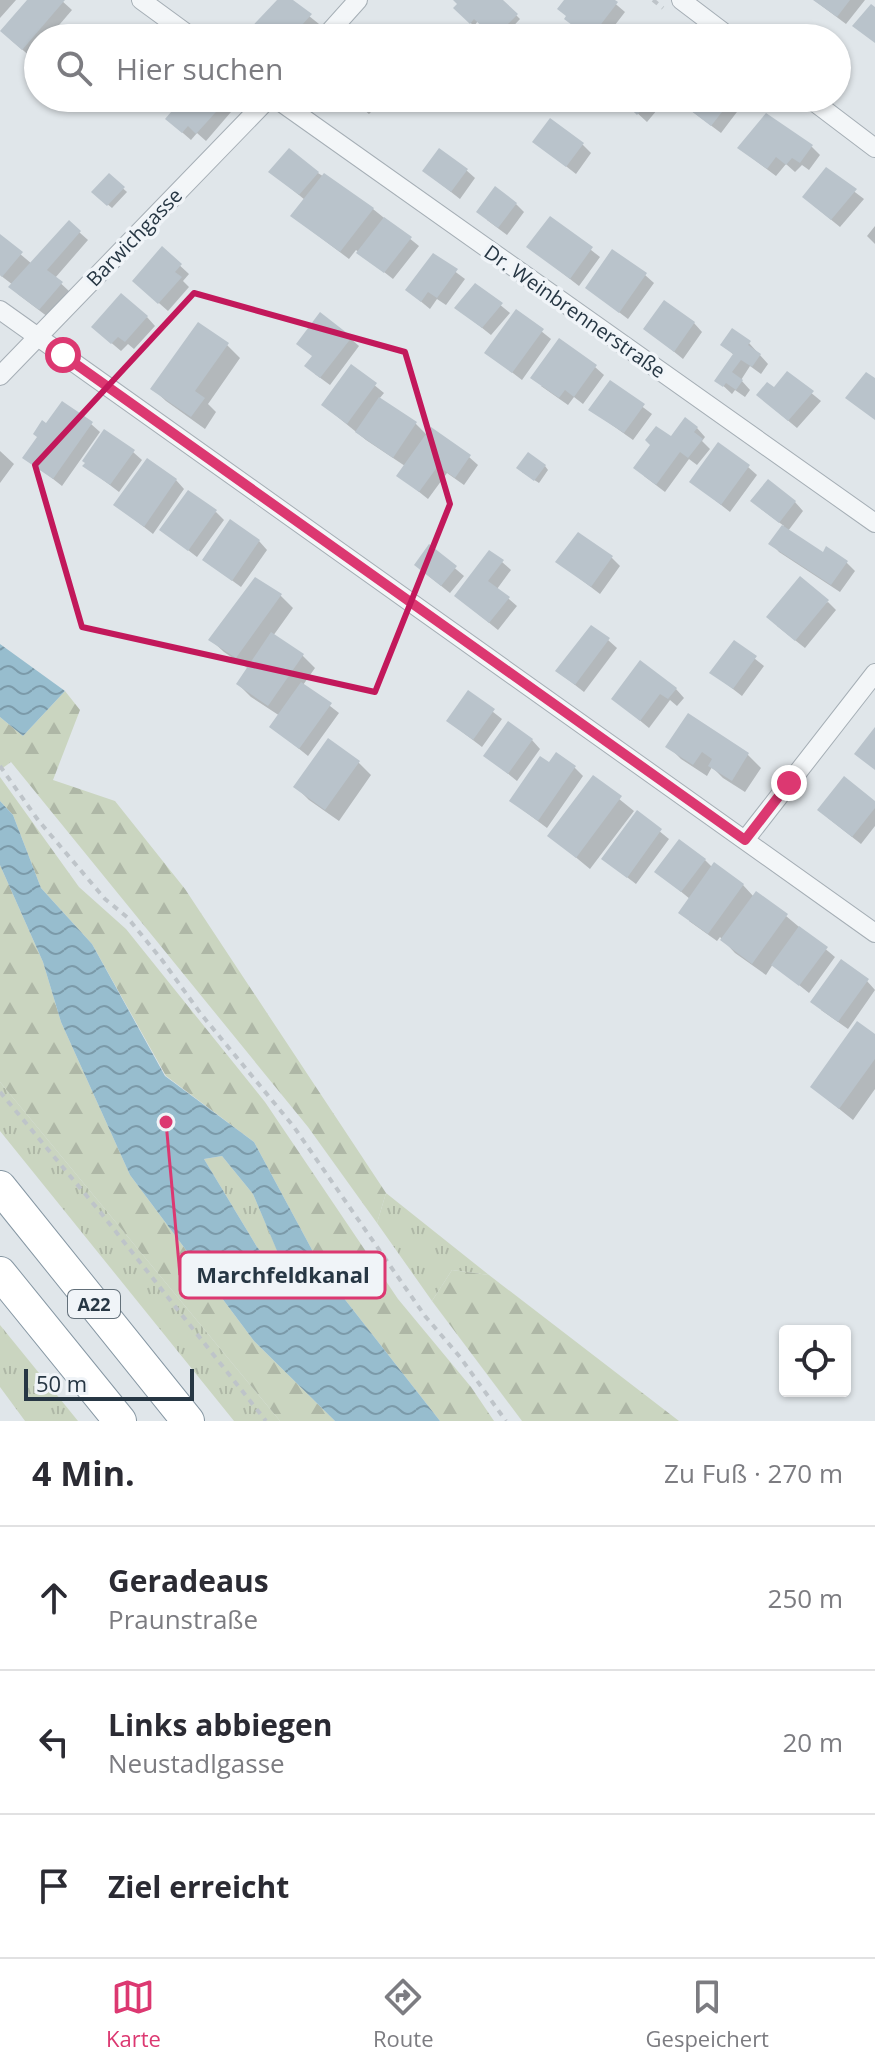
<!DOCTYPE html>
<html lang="de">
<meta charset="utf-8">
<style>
:root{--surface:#fff;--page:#f7f7f7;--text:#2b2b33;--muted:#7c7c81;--line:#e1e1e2;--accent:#dc3871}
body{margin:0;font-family:"Open Sans",sans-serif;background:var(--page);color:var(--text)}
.controls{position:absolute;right:24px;bottom:24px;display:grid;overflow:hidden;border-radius:8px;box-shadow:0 2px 6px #0004}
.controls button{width:72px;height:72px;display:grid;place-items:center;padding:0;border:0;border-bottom:2px solid var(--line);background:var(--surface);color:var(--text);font:40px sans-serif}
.scale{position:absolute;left:24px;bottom:20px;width:170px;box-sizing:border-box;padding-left:8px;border:4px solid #273744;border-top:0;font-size:22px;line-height:28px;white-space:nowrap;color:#273744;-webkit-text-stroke:6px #f0f4f8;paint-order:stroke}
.stop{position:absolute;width:24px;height:24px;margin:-18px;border:6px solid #dc3871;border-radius:50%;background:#fff}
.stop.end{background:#dc3871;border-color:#fff;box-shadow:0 2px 8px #0008}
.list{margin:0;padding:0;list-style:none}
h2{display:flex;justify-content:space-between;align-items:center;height:104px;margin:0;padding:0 32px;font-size:34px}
h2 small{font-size:26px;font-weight:400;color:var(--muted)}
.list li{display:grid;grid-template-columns:52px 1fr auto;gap:24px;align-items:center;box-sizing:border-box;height:144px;padding:0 32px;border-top:2px solid var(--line)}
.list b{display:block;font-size:30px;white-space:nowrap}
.list p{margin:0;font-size:26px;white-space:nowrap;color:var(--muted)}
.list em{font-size:26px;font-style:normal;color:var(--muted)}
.icon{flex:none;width:44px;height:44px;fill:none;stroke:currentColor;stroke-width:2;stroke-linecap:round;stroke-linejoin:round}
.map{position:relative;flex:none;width:875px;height:1421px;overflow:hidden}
.search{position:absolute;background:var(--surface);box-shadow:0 2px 6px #0004;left:24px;right:24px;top:24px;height:88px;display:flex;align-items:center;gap:20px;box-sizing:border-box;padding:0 28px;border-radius:44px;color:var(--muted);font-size:30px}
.sheet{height:536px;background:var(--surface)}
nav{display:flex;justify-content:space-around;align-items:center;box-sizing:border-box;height:112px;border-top:2px solid var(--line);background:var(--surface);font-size:22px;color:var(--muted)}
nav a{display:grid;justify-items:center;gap:4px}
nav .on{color:var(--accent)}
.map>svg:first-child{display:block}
</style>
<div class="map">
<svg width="875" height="1421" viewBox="0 0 875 1421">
<defs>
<pattern id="grass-tufts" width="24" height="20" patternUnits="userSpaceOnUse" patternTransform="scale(2)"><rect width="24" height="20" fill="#cad5c0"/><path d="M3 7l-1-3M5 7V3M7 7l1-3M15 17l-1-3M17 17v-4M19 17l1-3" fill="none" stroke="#aeb7a6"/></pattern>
<pattern id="forest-firs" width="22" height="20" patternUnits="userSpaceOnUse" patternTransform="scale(2)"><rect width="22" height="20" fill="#cad5c0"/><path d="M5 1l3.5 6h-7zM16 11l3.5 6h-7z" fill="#aeb7a6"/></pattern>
<pattern id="water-waves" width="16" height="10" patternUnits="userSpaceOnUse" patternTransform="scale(2)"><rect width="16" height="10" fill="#97bdce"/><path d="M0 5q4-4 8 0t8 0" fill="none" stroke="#7b9aa9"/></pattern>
</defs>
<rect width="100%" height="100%" fill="#e0e6ea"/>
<path fill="url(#grass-tufts)" d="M0,1082L280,1421H234L0,1131Z
M222,1156L253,1194L283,1264L276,1268L257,1247L204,1159Z
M386,1193L489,1275L452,1270L432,1301L377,1223Z
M0,1325L78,1421H25L0,1387Z"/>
<path fill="url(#forest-firs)" d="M65,691L80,710L53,780L115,801L185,889L386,1193L377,1223L308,1127L11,762L0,770V717L23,736Z
M0,777L79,887L126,929L265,1102L398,1299L471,1387L494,1421H440L325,1274L254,1142L166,1076L92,944L41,888L13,815L0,801Z
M0,865L43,962L61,1022L130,1175L254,1341L335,1421H280L0,1082Z
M452,1270L489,1275L679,1421H522L432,1301Z"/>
<path fill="url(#water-waves)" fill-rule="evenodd" d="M0,644L65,691L23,736L0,717Z
M0,801L13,815L41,888L92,944L165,1076L254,1142L325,1274L440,1421H335L254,1341L130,1175L61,1022L43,962L0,865ZM222,1156L253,1194L283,1265L276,1268L257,1247L204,1159Z"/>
<path fill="#0003" d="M0,0H16L0,18Z
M30,0H61L72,10L48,38H38V49L31,57L11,40Z
M280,0H289L319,24L306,38H245Z
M456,0H501L520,19L502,38H496L478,21L474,26L459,12L460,4Z
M567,0H611L625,12L605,38H596L592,35L589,38L575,27Z
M814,0H865L846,24Z
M168,98H222L231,112L206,141L197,133L191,140L176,127L179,106Z
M341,98H385L369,114L352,100L349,104Z
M621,98H667L647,122Z
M682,98H736L743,104L721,133L689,109Z
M535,142L583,145L591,153L576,174Z
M812,147L820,155L809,170L802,165L795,172L786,164L776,176L739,148Z
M466,170L475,178L460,199L424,171Z
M826,170L864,199L840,227L813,205Z
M271,172L318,173L373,209L419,246L393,279L356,250L349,259L292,216L305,200Z
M109,176L127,192L112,208L93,192Z
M516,204L524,212L507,235L487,220Z
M550,218L600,257L579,286L529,247Z
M875,226V244L867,236Z
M79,232L88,240L55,278L70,292L48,317L19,295L11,287L13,285L0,275V237L32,264Z
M162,249L189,274L183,281L189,287L168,311L143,289Z
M433,255L465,279L446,305L437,299L430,309L407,290Z
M645,275L654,283L628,319L587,288Z
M476,285L510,313L491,335L457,308Z
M516,311L551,339L522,380L487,353Z
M147,317L155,326L134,349L128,344L121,351L102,335Z
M694,323L702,332L683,359L646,329Z
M350,338L359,346L330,385L315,374Z
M749,343L768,364L761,374L750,366L741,380L750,390L745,397L735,390L732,394L717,380L734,355L722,344Z
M227,345L240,358L208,404L216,412L205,429L166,401L153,389Z
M352,367L384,393L379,399L416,424L427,435L469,457L478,465L464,485L447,473L428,499L399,476L405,466L366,440L323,405Z
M595,367L604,375L583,404L574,397L568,405L541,386Z
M787,373L821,401L797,428L767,403Z
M611,383L652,414L633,440L591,410Z
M91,424L100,432L62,486L25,457L47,426Z
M697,428L705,437L702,441L710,449L697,465L689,459L665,492L644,476L671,439Z
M0,451L14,464L0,483Z
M133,452L142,460L119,492L85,466Z
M545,466L548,470L539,483L522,472Z
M748,467L757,475L730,512L692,482Z
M176,480L184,489L153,534L116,505Z
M795,502L803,511L788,531L824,554L846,562L855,571L840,592L779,552L771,543L784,526L761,509Z
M216,512L224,520L197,557L162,530Z
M259,541L267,550L241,587L204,560Z
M430,547L464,576L450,593L425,573Z
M612,558L620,566L600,594L558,562Z
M502,562L511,570L497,589L517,606L498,630L456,596Z
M280,595L293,608L273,636L302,655L315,668L303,685L339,713L308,756L272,727L280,716L251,697L238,684L249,669L224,652L211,640Z
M828,602L836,610L805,648L777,626Z
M608,640L617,648L584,692L557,671Z
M735,643L764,666L742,696L712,673Z
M676,689L684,698L677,706L670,700L649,728L614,699Z
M469,693L502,719L482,747L448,721Z
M688,716L748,755L761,768L745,792L723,778L712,767L707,776L681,759L668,746Z
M532,740L540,749L517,781L486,756Z
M358,762L371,775L339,821L309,800L296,787Z
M549,765L575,768L583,776L547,828L511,801Z
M593,778L634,811L590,869L550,836Z
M875,804V826L861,844L828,818Z
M637,813L669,839L636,884L603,859Z
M705,860L713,868L715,865L743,885L754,897L786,916L835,957L809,993L773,964L766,975L735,953L720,937L717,941L689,921L690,899L657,872Z
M867,981L875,990L848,1029L821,1010Z
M875,1037V1089L853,1120L812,1087Z"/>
<path fill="#b9c3cb" d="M27,0H65L22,50L0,31Z
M277,0H293L312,14L290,38H241Z
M453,0H503L518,14L494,38L474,19L470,24L453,8L457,4Z
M564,0H615L618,2L592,36L583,28L580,31L564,19L566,16L557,9Z
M813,0H850L837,17Z
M871,4L875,7V43L852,26Z
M183,98H220L225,102L196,134L188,126L182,133L165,119Z
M619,98H652L637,115Z
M680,98H733L711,126L678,101Z
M766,113L813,145L800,163L792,158L786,165L776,157L767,169L737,148Z
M550,118L584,143L566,167L532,142Z
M289,148L319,172L299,195L268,172Z
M439,148L468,169L451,192L422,171Z
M826,167L857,189L831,220L802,197Z
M109,173L125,187L107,206L91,192Z
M324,173L374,208L340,252L290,216Z
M495,186L517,203L498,228L476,212Z
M550,216L593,247L570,279L526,247Z
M384,217L412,237L384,273L356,253Z
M69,220L81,231L47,270L63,282L39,310L8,287Z
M0,234L23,252L2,277L0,275Z
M162,246L182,264L175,272L182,277L158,304L132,281Z
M612,249L647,273L619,313L585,288Z
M433,253L458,269L437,298L428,292L421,302L405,290Z
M475,283L503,303L482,328L454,308Z
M121,293L148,316L125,342L118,337L111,344L91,327Z
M664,300L695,322L674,352L643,329Z
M516,309L544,329L512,373L484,353Z
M320,312L352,337L320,378L304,366L312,356L296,344Z
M198,322L229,343L195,391L205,398L191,417L150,389Z
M732,328L751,341L748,345L761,354L752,367L741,360L732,372L743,380L736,390L726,383L723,387L714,381L733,354L720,345Z
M559,338L597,365L574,397L565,390L559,398L530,378Z
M351,364L377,383L347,424L321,405Z
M787,371L814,391L788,421L756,395L767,382L774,387Z
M866,372L875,378V420L845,398Z
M610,380L645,404L624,433L588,410Z
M379,397L417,422L393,458L355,432Z
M62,401L93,422L53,479L22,458L37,437L33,434L42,420L46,423Z
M685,417L698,427L694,432L703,439L688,458L680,452L656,485L633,468L650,445L645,440L656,426L671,436Z
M431,427L471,455L455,478L438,466L419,492L396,476Z
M104,429L135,450L110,485L82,466L85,463L82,461Z
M718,442L750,465L721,505L689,482Z
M528,452L546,465L534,481L516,468Z
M147,458L177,479L144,527L113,505Z
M768,479L796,501L779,523L750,501Z
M188,490L217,510L188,551L159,530Z
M230,519L260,540L232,581L202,560Z
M782,525L823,552L826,546L848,561L831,585L768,544Z
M578,532L613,556L591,587L555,562Z
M429,544L457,566L441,586L414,565Z
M489,550L504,560L488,581L510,597L489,623L454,596Z
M800,576L829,600L795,641L766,617Z
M255,577L282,594L236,658L208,640Z
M591,625L610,638L575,685L555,671Z
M271,632L304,654L268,706L236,684Z
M734,640L757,656L733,689L709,673Z
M640,660L677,688L668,699L660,694L640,721L611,699Z
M301,682L332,703L299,749L269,727Z
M468,690L495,709L473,740L446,721Z
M688,713L749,753L732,781L708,766L712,759L702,752L693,765L665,747Z
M508,721L533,739L508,774L483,756Z
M875,727V770L854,754Z
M328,738L360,761L325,810L293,787Z
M556,752L576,766L538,821L509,801L540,756L549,762Z
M593,775L622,796L576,858L547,836Z
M844,776L875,801V808L852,837L817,810Z
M637,810L662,829L627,878L601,859Z
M679,839L706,859L681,892L654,872Z
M714,862L744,884L708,934L678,913Z
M756,891L788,914L752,964L720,940Z
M799,926L828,947L799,986L771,965Z
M841,959L869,979L838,1022L810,1002Z
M857,1021L875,1034V1059L839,1109L810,1087Z"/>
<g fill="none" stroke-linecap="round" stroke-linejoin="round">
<g stroke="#a5aeb5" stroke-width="20">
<path id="minor" d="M141,0L193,38
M681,0L731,38
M324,38L358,0
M275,98L875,523
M809,98L875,148
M0,310L875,933
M0,376L269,98
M745,840L875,673"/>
</g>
<g stroke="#8697a3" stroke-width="34">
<path id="motorway" d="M0,1187L188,1421
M0,1273L120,1421"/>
</g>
<path stroke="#bec4c9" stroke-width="4" stroke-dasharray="6 6" stroke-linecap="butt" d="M653,0L663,8
M779,98L790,106
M0,766L38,820L105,899L127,917L162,960L201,1014L294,1127L425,1316L460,1357L506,1421
M0,1092L101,1213L266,1421"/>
<use href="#minor" stroke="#f3f6f8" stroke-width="18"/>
<use href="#motorway" stroke="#fff" stroke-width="32"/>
</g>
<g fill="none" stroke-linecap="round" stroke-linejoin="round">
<path stroke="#dc3871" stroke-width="10" d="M63,355L745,840L789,783"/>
</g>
<path fill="none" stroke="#c2185b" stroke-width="6" stroke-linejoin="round" d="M194,293L405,352L450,504L375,692L82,627L35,465Z"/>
<g text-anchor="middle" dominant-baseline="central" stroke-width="7" stroke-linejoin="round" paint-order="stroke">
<rect fill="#f0f4f8" stroke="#63707a" stroke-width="2" x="68" y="1290" width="52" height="28" rx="6"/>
<g font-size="18" font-weight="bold" fill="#273744">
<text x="94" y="1304">A22</text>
</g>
<g font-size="20" fill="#273744" stroke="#f0f4f8">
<text transform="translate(134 237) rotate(-46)">Barwichgasse</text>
<text transform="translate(575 311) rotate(35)">Dr. Weinbrennerstraße</text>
</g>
</g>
<path fill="none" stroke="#dc3871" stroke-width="3" d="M166 1122L180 1275"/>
<circle fill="#dc3871" stroke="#f0f4f8" stroke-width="3" cx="166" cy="1122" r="8"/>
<rect fill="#f0f4f8" stroke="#dc3871" stroke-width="3" x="180" y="1252" width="205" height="46" rx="8"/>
<g font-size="22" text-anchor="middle" font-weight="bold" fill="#273744">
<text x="283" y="1283">Marchfeldkanal</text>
</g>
</svg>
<div class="controls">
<button><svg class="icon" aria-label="locate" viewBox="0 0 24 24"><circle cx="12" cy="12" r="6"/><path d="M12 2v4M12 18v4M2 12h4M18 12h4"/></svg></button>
</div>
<div class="scale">50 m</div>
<div class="stop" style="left:63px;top:355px"></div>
<div class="stop end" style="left:789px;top:783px"></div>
<div class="search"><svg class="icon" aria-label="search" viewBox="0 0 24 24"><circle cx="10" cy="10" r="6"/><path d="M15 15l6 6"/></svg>Hier suchen</div>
</div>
<section class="sheet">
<h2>4 Min.<small>Zu Fuß · 270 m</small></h2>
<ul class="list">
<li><svg class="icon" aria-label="ahead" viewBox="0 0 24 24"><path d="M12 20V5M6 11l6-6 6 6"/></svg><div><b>Geradeaus</b><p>Praunstraße</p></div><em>250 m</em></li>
<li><svg class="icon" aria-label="left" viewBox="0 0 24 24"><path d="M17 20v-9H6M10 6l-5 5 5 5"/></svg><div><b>Links abbiegen</b><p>Neustadlgasse</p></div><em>20 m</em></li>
<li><svg class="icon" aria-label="arrive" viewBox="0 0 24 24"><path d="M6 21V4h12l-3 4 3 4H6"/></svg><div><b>Ziel erreicht</b></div></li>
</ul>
</section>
<nav>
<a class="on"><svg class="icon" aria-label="map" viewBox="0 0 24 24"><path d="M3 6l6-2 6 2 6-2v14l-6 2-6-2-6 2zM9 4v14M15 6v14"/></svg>Karte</a>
<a><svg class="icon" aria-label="directions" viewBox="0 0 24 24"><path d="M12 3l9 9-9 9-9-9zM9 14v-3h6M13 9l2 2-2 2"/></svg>Route</a>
<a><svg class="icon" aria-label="saved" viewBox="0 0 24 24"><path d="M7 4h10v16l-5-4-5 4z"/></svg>Gespeichert</a>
</nav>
